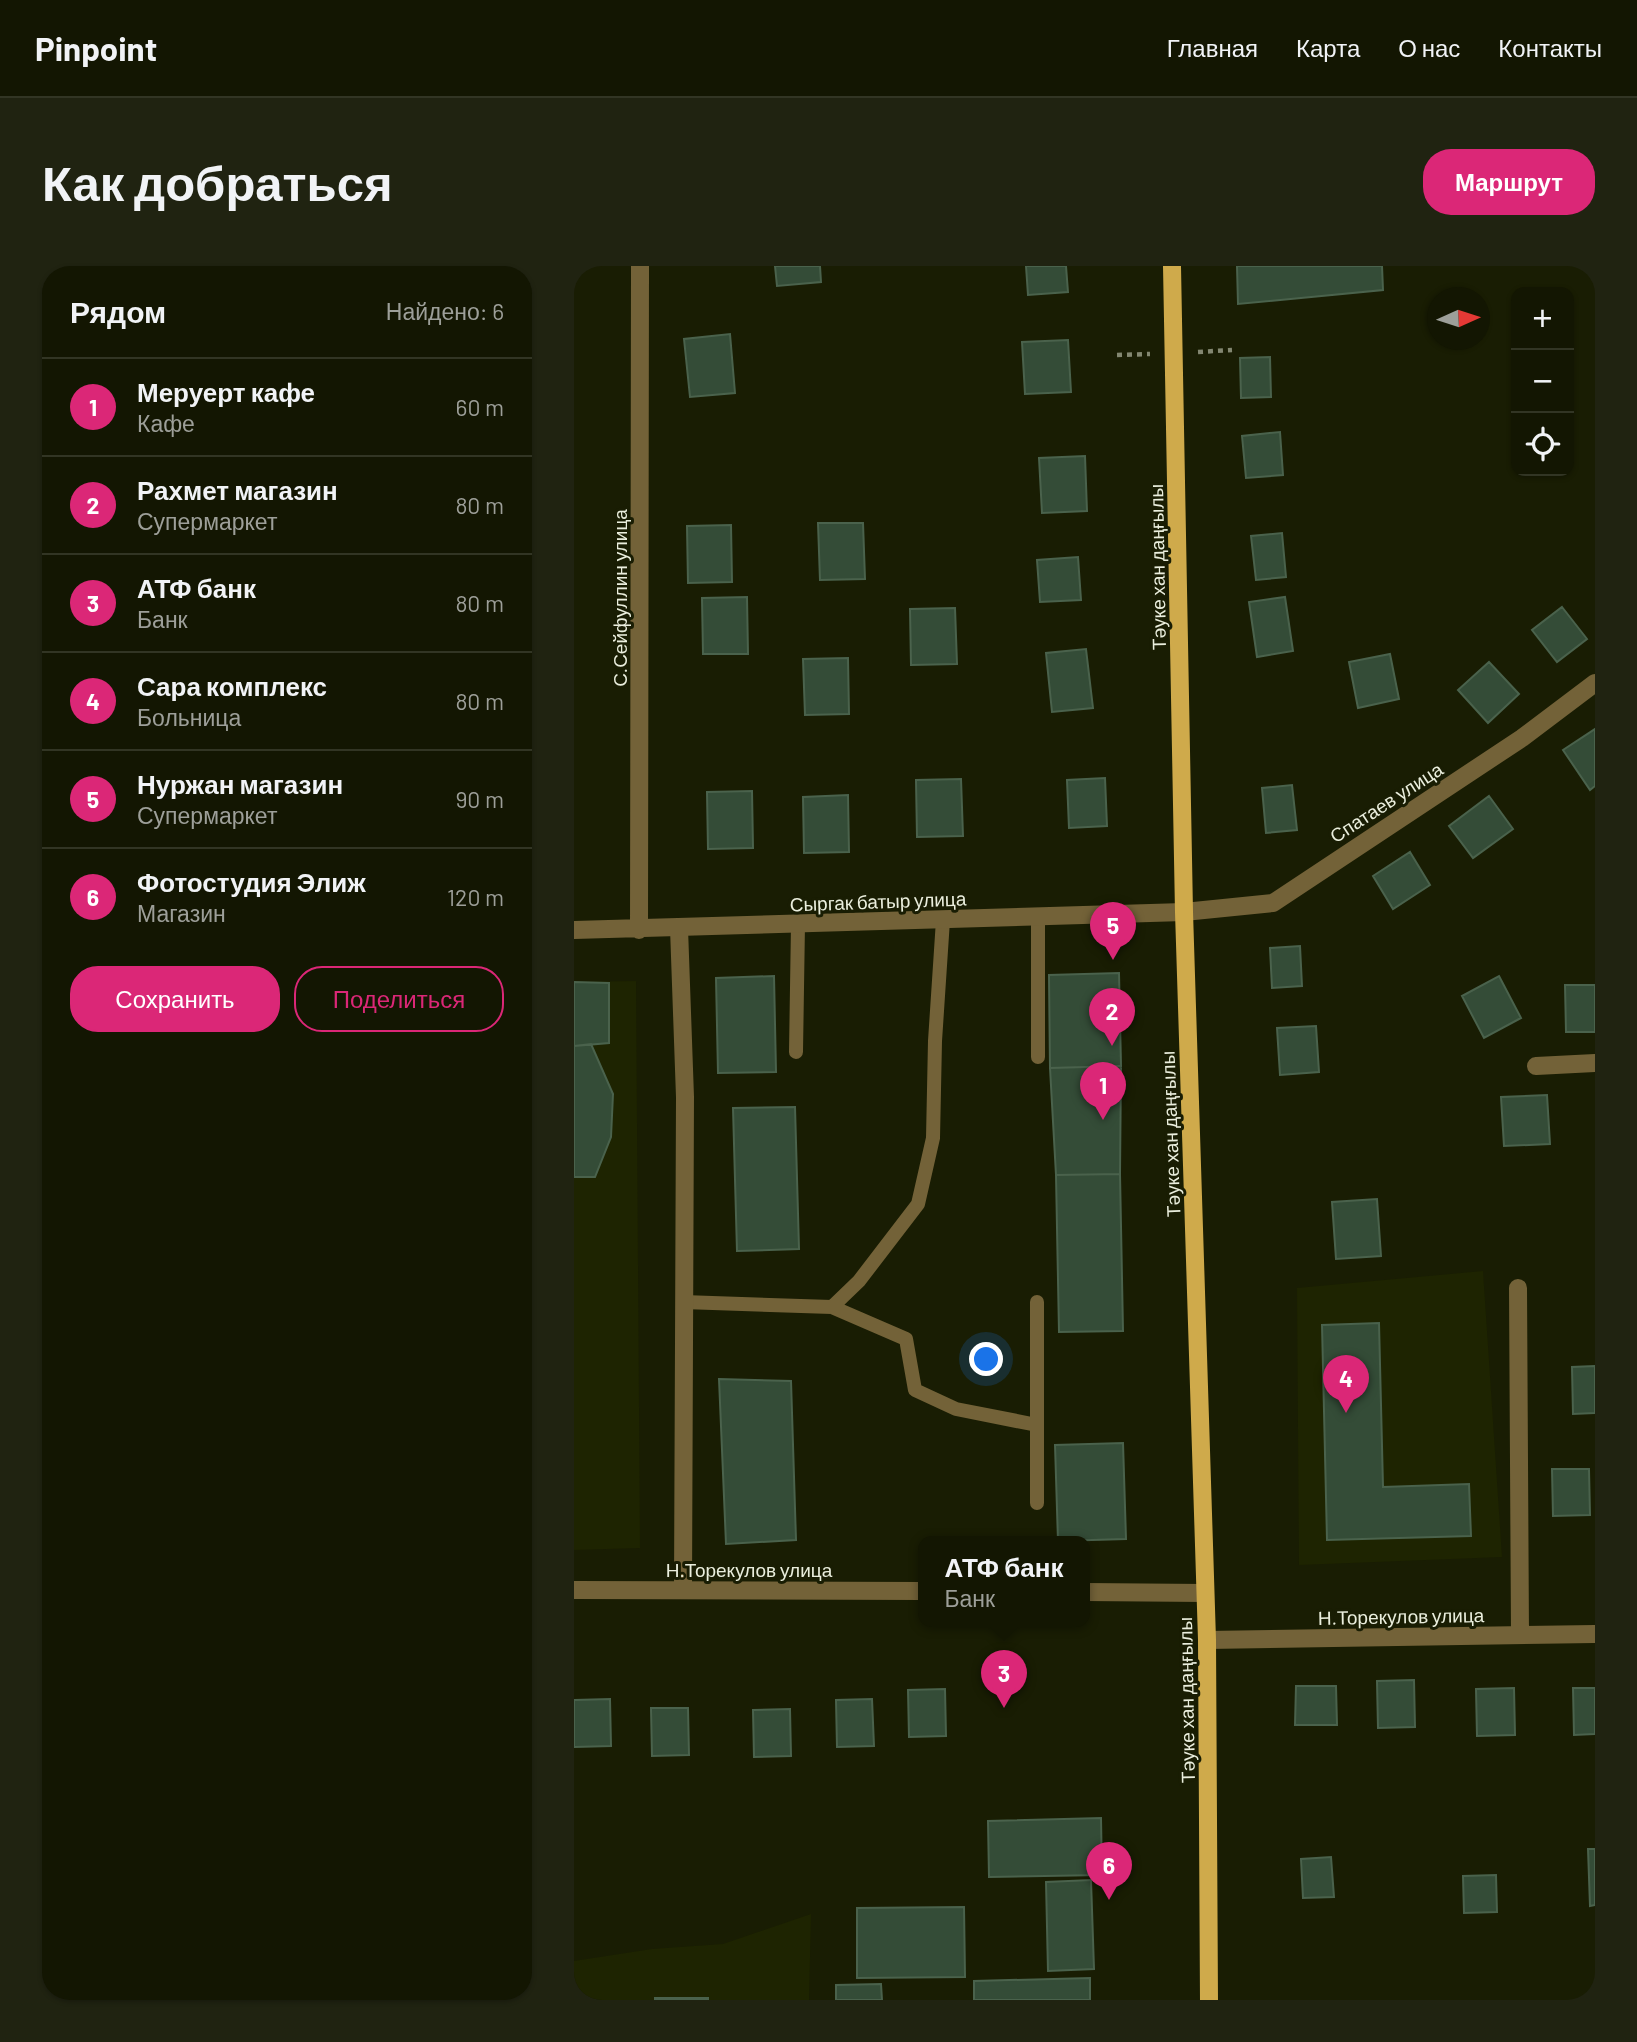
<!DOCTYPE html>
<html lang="ru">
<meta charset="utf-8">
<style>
:root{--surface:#131602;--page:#202311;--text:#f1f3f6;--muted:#9d9f99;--line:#323524;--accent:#db2777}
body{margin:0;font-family:Barlow,sans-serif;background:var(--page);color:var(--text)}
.controls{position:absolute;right:21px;top:21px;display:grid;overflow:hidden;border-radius:14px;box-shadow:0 2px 5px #0004}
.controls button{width:63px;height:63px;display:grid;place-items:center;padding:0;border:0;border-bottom:2px solid var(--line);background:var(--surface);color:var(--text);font:35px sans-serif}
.compass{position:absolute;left:853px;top:21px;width:63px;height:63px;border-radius:50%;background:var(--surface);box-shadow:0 2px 5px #0004;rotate:87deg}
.you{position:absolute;left:413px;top:1094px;width:24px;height:24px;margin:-18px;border:5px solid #fff;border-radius:50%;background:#1a73e8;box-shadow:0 0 0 10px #1a73e833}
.badge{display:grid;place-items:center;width:46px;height:46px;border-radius:50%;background:var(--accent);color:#fff;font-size:23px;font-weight:700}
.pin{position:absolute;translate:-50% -58px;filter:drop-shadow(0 2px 4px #0008)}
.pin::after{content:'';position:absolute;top:37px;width:24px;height:21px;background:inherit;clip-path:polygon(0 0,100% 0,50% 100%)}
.popup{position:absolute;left:344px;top:1270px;width:172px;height:91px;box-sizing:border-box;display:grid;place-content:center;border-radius:14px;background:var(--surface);filter:drop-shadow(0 2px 5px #0005);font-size:23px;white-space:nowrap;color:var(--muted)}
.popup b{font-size:26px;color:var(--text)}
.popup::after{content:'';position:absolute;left:50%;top:100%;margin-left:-14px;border:14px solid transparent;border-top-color:var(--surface)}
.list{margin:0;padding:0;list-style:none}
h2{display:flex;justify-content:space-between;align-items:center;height:91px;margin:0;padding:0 28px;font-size:30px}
h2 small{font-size:23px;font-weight:400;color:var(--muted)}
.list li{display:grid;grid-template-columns:46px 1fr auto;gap:21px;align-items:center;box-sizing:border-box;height:98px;padding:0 28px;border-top:2px solid var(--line)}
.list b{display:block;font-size:26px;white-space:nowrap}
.list p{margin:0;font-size:23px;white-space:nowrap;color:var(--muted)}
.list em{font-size:23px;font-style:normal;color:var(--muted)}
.actions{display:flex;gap:14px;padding:21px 28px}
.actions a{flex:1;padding:16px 0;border:2px solid var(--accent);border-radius:28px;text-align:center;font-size:24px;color:var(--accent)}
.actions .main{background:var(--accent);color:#fff}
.icon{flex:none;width:38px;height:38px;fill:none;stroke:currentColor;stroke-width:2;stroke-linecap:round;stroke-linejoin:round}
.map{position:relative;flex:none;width:1021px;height:1734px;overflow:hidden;border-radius:28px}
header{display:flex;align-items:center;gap:42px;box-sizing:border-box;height:98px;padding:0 35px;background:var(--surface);border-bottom:2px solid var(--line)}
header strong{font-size:33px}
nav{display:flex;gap:38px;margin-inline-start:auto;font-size:24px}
.intro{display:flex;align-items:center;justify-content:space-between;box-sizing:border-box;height:168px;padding:0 42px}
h1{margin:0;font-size:49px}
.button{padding:18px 32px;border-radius:28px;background:var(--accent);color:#fff;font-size:24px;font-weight:700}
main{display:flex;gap:42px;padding:0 42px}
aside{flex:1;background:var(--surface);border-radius:28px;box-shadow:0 2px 5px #0004}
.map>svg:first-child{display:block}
</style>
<header>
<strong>Pinpoint</strong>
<nav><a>Главная</a><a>Карта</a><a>О нас</a><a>Контакты</a></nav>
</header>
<div class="intro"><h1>Как добраться</h1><a class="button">Маршрут</a></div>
<main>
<aside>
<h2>Рядом<small>Найдено: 6</small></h2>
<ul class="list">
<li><span class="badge">1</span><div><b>Меруерт кафе</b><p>Кафе</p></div><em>60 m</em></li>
<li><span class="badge">2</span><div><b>Рахмет магазин</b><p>Супермаркет</p></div><em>80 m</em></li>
<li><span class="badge">3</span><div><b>АТФ банк</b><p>Банк</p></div><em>80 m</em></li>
<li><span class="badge">4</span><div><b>Сара комплекс</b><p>Больница</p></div><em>80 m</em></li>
<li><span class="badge">5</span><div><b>Нуржан магазин</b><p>Супермаркет</p></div><em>90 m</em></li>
<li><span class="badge">6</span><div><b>Фотостудия Элиж</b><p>Магазин</p></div><em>120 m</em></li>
</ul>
<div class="actions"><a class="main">Сохранить</a><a>Поделиться</a></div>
</aside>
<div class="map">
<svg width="1021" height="1734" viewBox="0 0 1021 1734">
<rect width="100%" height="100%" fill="#191d03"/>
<path fill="#1e2401" d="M62,715L66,1282L0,1284V716Z
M909,1005L928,1291L725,1299L723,1022Z
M237,1648L235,1734H0V1695L78,1683L149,1678Z"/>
<path fill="#344c37" stroke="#4a624c" stroke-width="2" d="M201,0H246L247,16L203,20Z
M452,0H492L494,26L454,29Z
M663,0H808L809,24L664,38Z
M156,68L161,127L116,131L110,73Z
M494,74L497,126L451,128L448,76Z
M696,91L697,131L667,132L666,92Z
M706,166L709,209L672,212L668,170Z
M511,190L513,245L468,247L465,192Z
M244,257H289L291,313L246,314Z
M157,259L158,316L114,317L113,260Z
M708,267L712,311L682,314L677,270Z
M504,291L507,334L466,336L463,294Z
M173,331L174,388H129L128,332Z
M711,331L719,385L683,391L675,336Z
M988,341L1013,373L983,396L958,364Z
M381,342L383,398L337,399L336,343Z
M512,383L519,442L478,446L472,387Z
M816,388L825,433L784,442L775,396Z
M274,392L275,448L231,449L229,393Z
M915,396L945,428L914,457L884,424Z
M1021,463V520L1016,524L989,484Z
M531,512L533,560L495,562L493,514Z
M387,513L389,570L343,571L342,514Z
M718,519L723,564L692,567L688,522Z
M178,525L179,582L134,583L133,526Z
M274,529L275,586L230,587L229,531Z
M915,530L939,563L899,592L875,560Z
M836,586L856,619L819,643L799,610Z
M726,680L728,720L698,722L696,682Z
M545,707L547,800L476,802L475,709Z
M200,710L202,806L144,807L142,712Z
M925,710L947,752L910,772L888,730Z
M0,716L35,717V777L0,780Z
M991,719H1021V766H992Z
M742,760L745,806L706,809L703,762Z
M17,778L39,828L37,871L21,911H0V780Z
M547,800L546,908L482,909L476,802Z
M973,829L976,878L930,880L927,831Z
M221,841L225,983L163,985L159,842Z
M546,908L549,1065L485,1066L482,909Z
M803,933L807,990L762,993L758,936Z
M805,1057L809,1221L895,1218L897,1270L753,1274L748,1059Z
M1021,1100V1147L999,1148L998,1101Z
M145,1113L217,1115L222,1274L152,1278Z
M549,1177L552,1273L484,1275L481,1179Z
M978,1203H1015L1016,1249L979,1250Z
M840,1414L841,1461L804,1462L803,1415Z
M722,1420H762L763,1459H721Z
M940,1422L941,1469L903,1470L902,1423Z
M999,1422H1021V1468L1000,1469Z
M371,1423L372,1470L335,1471L334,1424Z
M36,1433L37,1480L0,1481V1434Z
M298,1433L300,1480L263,1481L262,1434Z
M77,1442H114L115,1489L78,1490Z
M216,1443L217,1490L180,1491L179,1444Z
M527,1552L528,1609L415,1611L414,1555Z
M1014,1583H1021V1639L1016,1640Z
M757,1591L760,1631L729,1632L727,1593Z
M922,1609L923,1646L890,1647L889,1610Z
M517,1614L520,1703L474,1705L472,1616Z
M390,1641L391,1711L283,1712V1642Z
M516,1712V1734H400V1715Z
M307,1718L308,1734H262V1719Z
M81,1732H134V1734H81Z"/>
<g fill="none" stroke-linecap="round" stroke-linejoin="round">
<path stroke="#838771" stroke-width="4.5" stroke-dasharray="5 5" stroke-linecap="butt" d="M624,86L658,84
M543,89L576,88"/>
<path stroke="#736238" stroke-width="14" d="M464,650V791
M222,786L224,658
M109,1036L258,1041L285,1015L344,938L359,872L361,775L369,654
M463,1036V1237
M258,1041L332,1073L341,1124L382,1143L463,1159"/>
<path stroke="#736238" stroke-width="18" d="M105,662L111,831L109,1323
M0,664L610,646L699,637L948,472L1021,417
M65,664L66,0
M962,800L1021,797
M944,1022L946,1369
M0,1324L350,1325
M510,1326L631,1327
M633,1374L1021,1368"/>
<path stroke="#cfaa4b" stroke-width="18" d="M598,0L610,646L633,1374L635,1734"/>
</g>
<g text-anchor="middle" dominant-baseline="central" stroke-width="6" stroke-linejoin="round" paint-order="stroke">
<g font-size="19" fill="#eaeedd" stroke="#191d03">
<text transform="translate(583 301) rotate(-91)">Тәуке хан даңғылы</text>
<text transform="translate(45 332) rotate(-90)">С.Сейфуллин улица</text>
<text transform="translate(812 536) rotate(-33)">Спатаев улица</text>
<text transform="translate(304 635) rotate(-2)">Сыргак батыр улица</text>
<text transform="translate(596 868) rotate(-92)">Тәуке хан даңғылы</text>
<text x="175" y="1303">Н.Торекулов улица</text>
<text transform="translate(827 1350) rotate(-1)">Н.Торекулов улица</text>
<text transform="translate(612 1434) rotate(-91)">Тәуке хан даңғылы</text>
</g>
</g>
</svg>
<div class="controls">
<button>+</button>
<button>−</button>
<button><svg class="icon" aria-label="locate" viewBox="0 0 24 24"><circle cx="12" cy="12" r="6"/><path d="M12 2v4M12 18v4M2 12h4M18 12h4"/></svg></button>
</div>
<svg class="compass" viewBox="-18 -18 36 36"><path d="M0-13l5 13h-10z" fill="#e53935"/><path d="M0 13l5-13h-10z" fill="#9d9f99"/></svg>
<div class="you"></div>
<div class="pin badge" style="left:529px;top:854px">1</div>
<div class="pin badge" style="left:538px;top:780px">2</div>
<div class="pin badge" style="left:430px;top:1442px">3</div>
<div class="popup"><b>АТФ банк</b>Банк</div>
<div class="pin badge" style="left:772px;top:1147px">4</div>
<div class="pin badge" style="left:539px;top:694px">5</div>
<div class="pin badge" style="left:535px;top:1634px">6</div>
</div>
</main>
